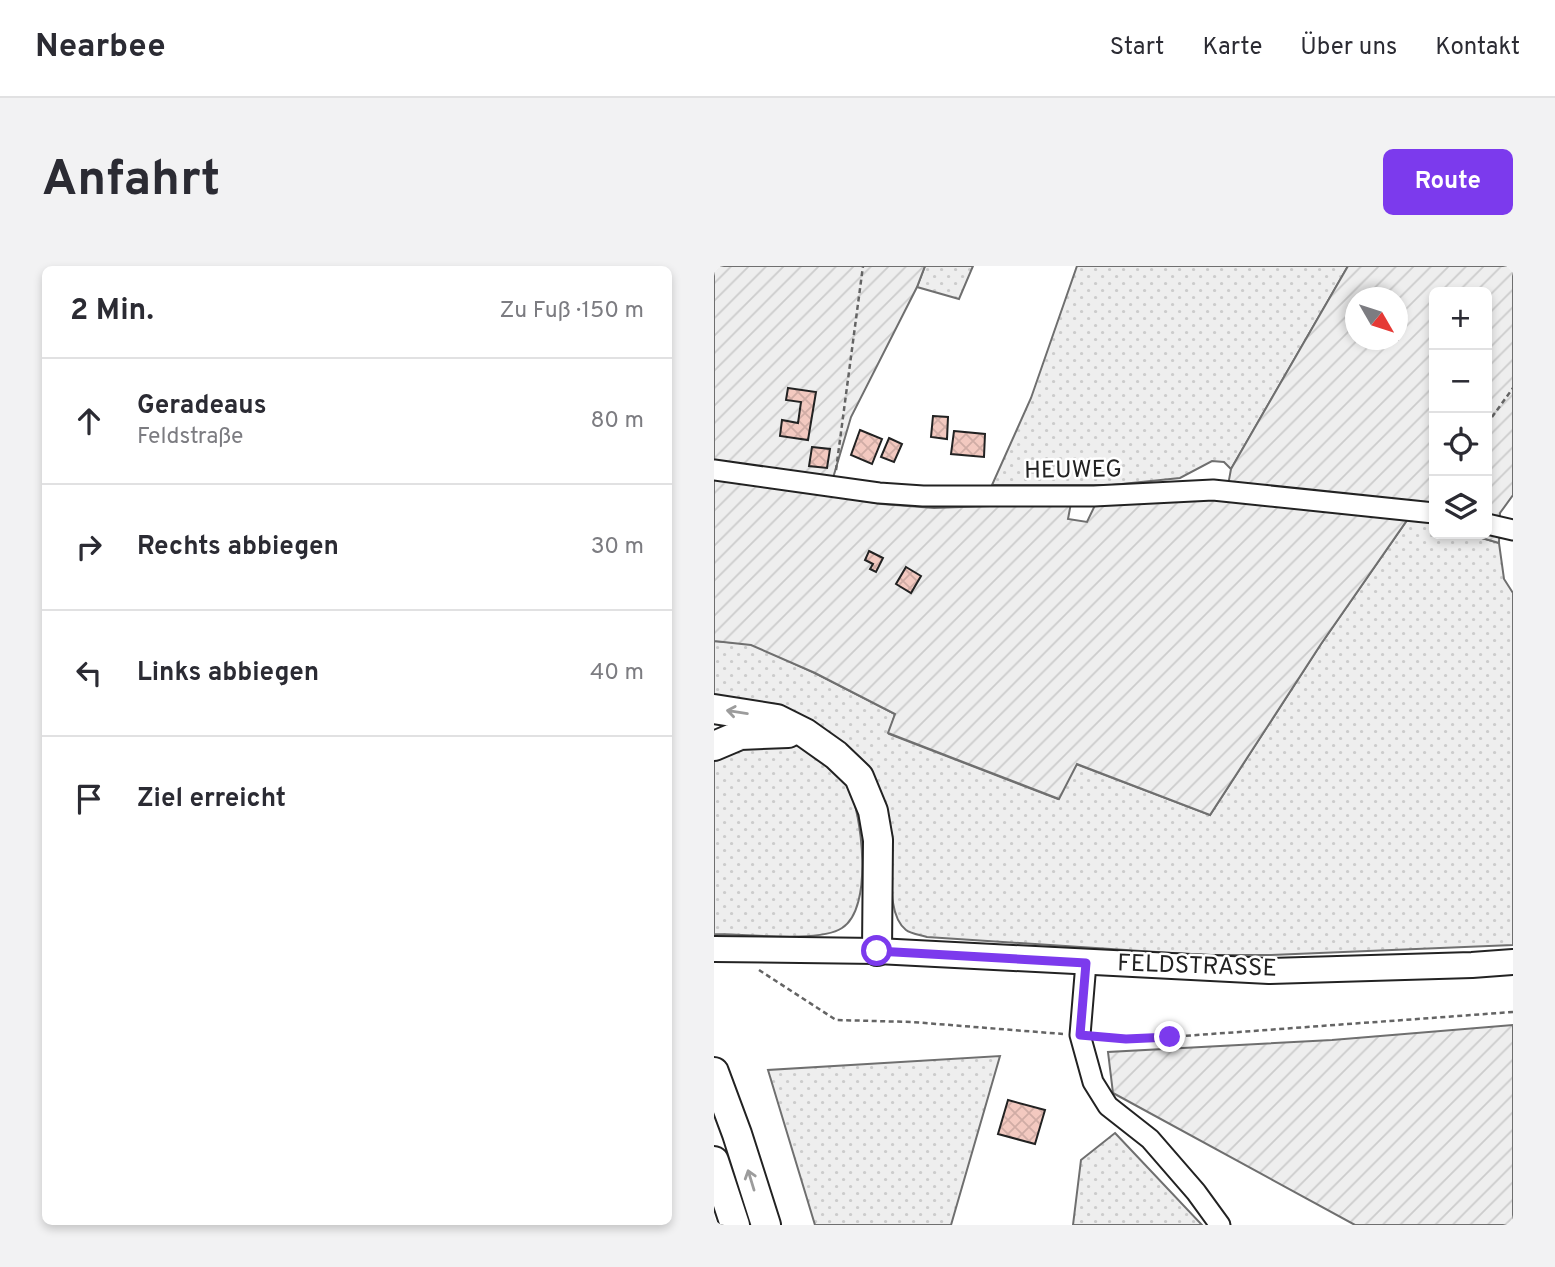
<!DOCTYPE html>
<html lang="de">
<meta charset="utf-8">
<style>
:root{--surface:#fff;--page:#f2f2f3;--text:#2b2b33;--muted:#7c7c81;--line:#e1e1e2;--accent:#7c3aed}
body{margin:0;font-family:Overpass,sans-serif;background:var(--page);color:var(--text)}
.controls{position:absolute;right:21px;top:21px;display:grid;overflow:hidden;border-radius:10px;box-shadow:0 4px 10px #0003}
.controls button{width:63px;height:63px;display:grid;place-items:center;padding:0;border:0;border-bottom:2px solid var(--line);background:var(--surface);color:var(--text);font:35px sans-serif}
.compass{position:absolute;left:631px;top:21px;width:63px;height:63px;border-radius:50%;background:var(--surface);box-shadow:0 4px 10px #0003;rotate:129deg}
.stop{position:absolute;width:21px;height:21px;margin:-16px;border:5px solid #7c3aed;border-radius:50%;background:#fff}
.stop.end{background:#7c3aed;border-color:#fff;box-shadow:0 2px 7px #0008}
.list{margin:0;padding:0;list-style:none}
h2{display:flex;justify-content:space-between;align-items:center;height:91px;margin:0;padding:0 28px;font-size:30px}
h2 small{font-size:23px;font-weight:400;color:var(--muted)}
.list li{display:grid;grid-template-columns:46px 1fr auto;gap:21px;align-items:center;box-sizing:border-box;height:126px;padding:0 28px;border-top:2px solid var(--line)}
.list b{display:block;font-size:26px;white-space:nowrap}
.list p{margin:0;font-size:23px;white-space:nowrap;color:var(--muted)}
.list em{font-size:23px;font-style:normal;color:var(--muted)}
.icon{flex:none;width:38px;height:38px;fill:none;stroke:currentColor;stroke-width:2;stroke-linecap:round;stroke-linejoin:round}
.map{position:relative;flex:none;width:799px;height:959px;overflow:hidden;border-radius:10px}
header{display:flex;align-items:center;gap:42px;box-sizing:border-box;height:98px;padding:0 35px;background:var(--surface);border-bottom:2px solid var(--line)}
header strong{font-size:33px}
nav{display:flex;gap:38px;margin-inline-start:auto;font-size:24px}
.intro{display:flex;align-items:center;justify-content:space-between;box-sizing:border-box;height:168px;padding:0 42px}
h1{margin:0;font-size:49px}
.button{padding:18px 32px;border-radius:10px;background:var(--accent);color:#fff;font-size:24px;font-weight:700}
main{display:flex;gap:42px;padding:0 42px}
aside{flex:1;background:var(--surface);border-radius:10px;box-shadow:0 4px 10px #0003}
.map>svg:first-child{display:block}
</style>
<header>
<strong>Nearbee</strong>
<nav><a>Start</a><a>Karte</a><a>Über uns</a><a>Kontakt</a></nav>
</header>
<div class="intro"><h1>Anfahrt</h1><a class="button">Route</a></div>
<main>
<aside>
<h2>2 Min.<small>Zu Fuß · 150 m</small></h2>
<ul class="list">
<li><svg class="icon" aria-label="ahead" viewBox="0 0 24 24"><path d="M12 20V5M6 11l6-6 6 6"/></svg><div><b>Geradeaus</b><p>Feldstraße</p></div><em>80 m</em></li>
<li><svg class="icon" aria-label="right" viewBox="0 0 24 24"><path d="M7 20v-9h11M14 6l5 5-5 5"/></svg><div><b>Rechts abbiegen</b></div><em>30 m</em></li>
<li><svg class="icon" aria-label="left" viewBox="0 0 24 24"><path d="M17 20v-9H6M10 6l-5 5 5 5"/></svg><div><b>Links abbiegen</b></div><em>40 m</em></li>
<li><svg class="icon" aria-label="arrive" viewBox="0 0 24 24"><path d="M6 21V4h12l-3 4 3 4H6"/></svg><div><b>Ziel erreicht</b></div></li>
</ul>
</aside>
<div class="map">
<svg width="799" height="959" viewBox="0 0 799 959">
<defs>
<pattern id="grass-dots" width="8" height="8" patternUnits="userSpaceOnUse" patternTransform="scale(1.75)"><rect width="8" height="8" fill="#eee"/><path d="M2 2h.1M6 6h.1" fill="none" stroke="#ccc" stroke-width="1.8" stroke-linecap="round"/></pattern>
<pattern id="garden-furrows" width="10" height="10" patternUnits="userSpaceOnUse" patternTransform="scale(1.75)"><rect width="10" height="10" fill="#eee"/><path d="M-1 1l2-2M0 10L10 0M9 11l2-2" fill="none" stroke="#ccc"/></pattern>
<pattern id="building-cross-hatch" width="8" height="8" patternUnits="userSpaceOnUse" patternTransform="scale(1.75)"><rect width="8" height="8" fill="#f3c9c0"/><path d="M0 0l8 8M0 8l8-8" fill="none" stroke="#d0aca5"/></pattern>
</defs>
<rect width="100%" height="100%" fill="#fff"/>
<path fill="url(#grass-dots)" stroke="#6f6f6f" stroke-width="2" d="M211,0H259L245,33L203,21Z
M363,0H634L517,203L510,196L498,195L466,212L398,219H278L317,132Z
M696,250L720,257V268H754L785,277L790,313L799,327V679L557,689H488L213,671C207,669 197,668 192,664C170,646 181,598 177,574C172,551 160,528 153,506L0,434V375L37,378L101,407L181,448L175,468L344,533L362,498L496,549L607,378Z
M78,478C84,480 92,482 98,486C106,491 130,511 134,518C148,548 160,642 128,662C106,677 30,668 0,668V485Z
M286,790L237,959H101L54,804Z
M401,867L488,959H359L367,894Z"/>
<path fill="url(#garden-furrows)" stroke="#6f6f6f" stroke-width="2" fill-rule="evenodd" d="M0,0H211L203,21L137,151L114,229L168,238L220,242L357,237L354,253L373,256L383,235L512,230L517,203L634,0H799V229L786,247L785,277L754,268H773V26H720V257L696,250L607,378L496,549L363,498L345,533L174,467L181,448L101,407L37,379L0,375ZM642,32H684V74H642Z
M799,759V959H641L399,827L394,786L618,774Z"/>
<path fill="url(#building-cross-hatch)" stroke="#222" stroke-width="2" d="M74,122L102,126L94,174L66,170L68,154L84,157L87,136L72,134Z
M219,150L234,151L233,173L217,171Z
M146,164L168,173L158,198L137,189Z
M240,165L271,168L270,191L237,188Z
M175,172L188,178L180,196L167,191Z
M98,181L116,183L113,202L95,200Z
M155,285L169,292L162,306L156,303L159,298L151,294Z
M192,301L207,310L197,327L182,318Z
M294,834L331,844L321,878L284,868Z"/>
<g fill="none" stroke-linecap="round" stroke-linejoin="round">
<g stroke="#222" stroke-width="23">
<path id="minor" d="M0,204L165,227L209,230H380L499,224L720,247
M773,258L799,264
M372,697L366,769L379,816L394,840L436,873L482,926L506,959"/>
</g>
<g stroke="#222" stroke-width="28">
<path id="major" d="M0,683L163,685L555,705L758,699L799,696"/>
</g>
<g stroke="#222" stroke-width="32">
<path id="highway" d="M0,443L63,453L91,467L122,489L145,511L159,545L164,574L163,685
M0,480L26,469L74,467
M0,806L23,868L52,959
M0,895L21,959"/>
</g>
<path stroke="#646464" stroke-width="2.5" stroke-dasharray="5 3.5" stroke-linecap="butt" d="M773,158L799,122
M122,204L149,0
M45,704L122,754L198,756L349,768
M387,771H456L799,746"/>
<use href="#minor" stroke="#fff" stroke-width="19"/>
<use href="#major" stroke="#fff" stroke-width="24"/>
<use href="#highway" stroke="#fff" stroke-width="28"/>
</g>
<defs><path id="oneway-shaft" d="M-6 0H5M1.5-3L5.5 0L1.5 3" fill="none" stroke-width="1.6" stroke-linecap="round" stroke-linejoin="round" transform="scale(1.75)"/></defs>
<g stroke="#9c9c9c">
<use href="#oneway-shaft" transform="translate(23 446) rotate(-171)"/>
<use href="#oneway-shaft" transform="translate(37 914) rotate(-107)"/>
</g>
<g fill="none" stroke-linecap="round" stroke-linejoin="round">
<path stroke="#7c3aed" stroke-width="9" d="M163,685L372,697L366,769L412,773L456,771"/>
</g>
<g text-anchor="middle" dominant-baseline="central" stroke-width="5" stroke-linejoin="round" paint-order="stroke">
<g font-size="24" fill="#222" stroke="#fff">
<text transform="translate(359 205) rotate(-1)">HEUWEG</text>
<text transform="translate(483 701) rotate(2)">FELDSTRASSE</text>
</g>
</g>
</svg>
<div class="controls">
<button>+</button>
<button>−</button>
<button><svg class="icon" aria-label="locate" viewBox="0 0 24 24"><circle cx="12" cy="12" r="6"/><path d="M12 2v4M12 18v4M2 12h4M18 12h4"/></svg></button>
<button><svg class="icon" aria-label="layers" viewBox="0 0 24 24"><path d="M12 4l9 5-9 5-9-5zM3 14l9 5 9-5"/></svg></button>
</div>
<svg class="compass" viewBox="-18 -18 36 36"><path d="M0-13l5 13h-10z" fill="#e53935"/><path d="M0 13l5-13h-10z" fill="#7c7c81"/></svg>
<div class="stop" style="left:163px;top:685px"></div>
<div class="stop end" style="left:456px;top:771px"></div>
</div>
</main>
